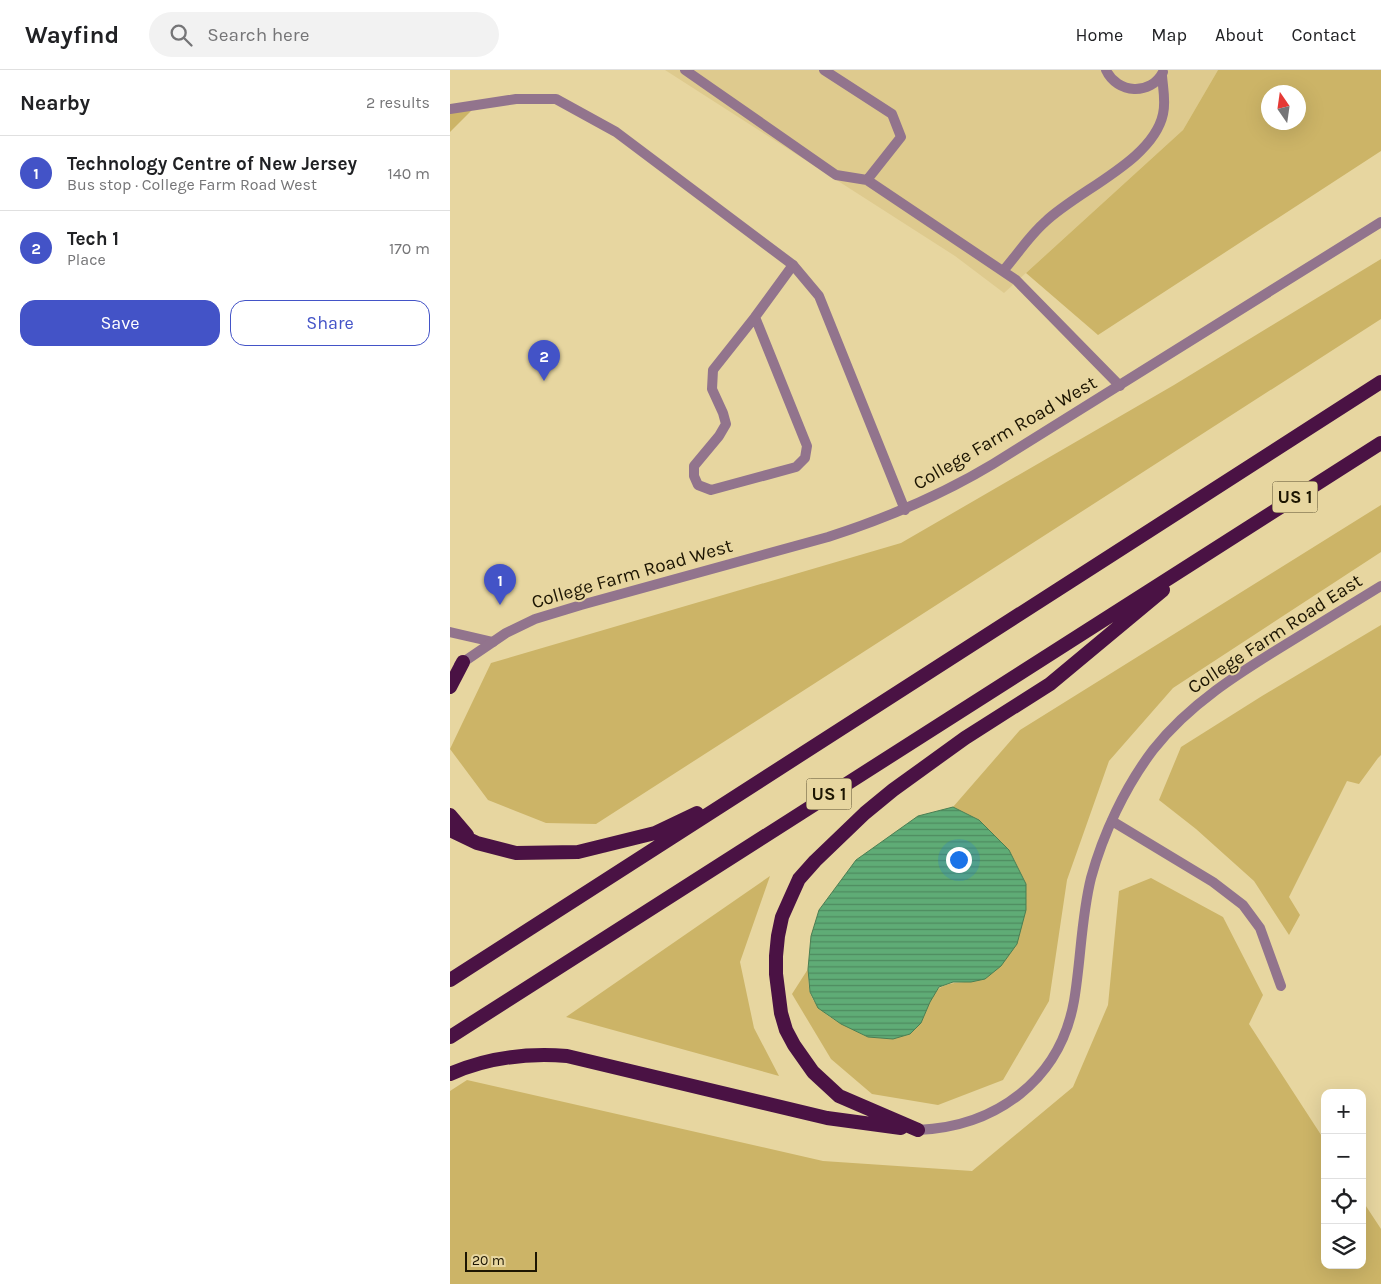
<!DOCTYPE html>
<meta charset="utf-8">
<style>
:root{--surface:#fff;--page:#f2f2f2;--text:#202124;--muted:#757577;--line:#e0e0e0;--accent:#4353c7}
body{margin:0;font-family:Karla,sans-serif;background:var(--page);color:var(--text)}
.controls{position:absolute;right:15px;bottom:15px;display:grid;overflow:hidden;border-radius:10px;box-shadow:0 5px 20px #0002}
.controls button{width:45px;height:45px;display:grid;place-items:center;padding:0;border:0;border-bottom:1px solid var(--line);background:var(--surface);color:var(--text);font:25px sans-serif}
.compass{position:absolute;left:811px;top:15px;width:45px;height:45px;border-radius:50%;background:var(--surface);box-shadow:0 5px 20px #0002;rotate:347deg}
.scale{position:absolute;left:15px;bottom:12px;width:72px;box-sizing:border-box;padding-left:5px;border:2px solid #1c1502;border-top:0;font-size:14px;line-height:18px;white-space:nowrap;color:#1c1502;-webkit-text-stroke:4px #e7d6a0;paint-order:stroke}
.you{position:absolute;left:508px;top:789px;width:18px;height:18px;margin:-12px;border:4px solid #fff;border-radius:50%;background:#1a73e8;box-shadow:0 0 0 8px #1a73e833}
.badge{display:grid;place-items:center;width:32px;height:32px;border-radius:50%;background:var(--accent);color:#fff;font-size:16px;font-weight:700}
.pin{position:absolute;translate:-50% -41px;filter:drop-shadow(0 1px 2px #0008)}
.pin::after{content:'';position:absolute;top:26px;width:18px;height:15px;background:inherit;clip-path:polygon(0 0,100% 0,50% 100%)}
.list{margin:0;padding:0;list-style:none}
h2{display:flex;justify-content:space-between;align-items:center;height:65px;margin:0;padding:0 20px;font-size:21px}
h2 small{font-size:16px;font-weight:400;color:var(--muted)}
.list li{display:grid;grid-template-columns:32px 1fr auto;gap:15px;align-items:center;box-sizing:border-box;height:75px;padding:0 20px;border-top:1px solid var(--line)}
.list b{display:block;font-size:19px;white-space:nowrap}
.list p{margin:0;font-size:16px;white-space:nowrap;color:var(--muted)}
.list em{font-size:16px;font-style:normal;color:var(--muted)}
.actions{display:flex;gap:10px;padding:15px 20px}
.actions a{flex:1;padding:11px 0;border:1px solid var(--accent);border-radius:15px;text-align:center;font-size:18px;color:var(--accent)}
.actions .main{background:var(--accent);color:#fff}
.icon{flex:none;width:28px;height:28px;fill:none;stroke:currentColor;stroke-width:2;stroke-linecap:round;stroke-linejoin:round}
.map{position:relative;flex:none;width:931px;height:1214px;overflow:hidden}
header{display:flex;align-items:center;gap:30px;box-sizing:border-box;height:70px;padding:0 25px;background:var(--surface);border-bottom:1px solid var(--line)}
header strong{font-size:24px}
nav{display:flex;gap:28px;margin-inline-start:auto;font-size:18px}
.search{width:350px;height:45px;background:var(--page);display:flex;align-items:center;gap:12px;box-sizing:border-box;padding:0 18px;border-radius:28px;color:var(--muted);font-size:19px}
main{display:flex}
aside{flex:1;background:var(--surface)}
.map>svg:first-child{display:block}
</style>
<header>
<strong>Wayfind</strong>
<div class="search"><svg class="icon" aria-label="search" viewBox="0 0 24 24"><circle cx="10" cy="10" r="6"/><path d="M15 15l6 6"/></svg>Search here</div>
<nav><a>Home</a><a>Map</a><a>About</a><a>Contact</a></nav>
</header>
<main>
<aside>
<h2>Nearby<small>2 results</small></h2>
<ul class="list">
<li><span class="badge">1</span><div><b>Technology Centre of New Jersey</b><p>Bus stop · College Farm Road West</p></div><em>140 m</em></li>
<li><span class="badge">2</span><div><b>Tech 1</b><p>Place</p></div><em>170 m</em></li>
</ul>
<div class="actions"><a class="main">Save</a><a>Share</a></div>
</aside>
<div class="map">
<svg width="931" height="1214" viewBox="0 0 931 1214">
<defs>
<pattern id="water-rules" width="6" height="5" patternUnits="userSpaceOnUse" patternTransform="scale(1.25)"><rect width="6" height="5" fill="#5fac76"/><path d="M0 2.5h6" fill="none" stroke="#4e8b5f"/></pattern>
</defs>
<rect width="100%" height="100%" fill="#e7d6a0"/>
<path fill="#deca8e" d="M215,0H768L733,60L554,223L505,186Z"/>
<path fill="#ccb467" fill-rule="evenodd" d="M768,0H931V81L648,265L576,203L733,60ZM818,22H848V52H818Z
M27,35L0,62V39Z
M931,189V249L146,754L96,753L38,730L0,679L41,593L451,473L724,315Z
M931,435V482L723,618L659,691L617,810L599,931L553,1010L488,1035L422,1024L381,989L342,924L358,899C359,906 358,916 360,923C368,946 398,957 418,967L471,953C484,921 484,912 521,912L576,814L559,780L529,750L503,737L570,660Z
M931,555V685L928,688L909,714L897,711L839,827L850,845L839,865L804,811L746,759L709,730L731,677L812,626Z
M320,806L290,892L304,958L329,1006L116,947Z
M701,808L773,847L813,925L799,954L875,1071V1195H912V1130L931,1159V1214H0V1021L17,1010L373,1091L522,1101L623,1017L658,935L669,821Z"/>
<path fill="url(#water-rules)" stroke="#4b7f53" d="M503,737L529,750L559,780L576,814V840L567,874L551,896L535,909L521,912H503L489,917L480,932L471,953L460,964L443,969L418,967L391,954L368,938L360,922L358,899L361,866L369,840L406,790L468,746Z"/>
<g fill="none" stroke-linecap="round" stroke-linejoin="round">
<path stroke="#92748d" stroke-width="10" d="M235,0L386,105L417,110L566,210L670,316
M374,0L442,44L451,67L417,110
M656,0C667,24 701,26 713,2
M553,201C567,185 579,166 595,152C628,120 703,91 713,44C716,32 713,18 712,6
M305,247L357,376L355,388L346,397L261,420L248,415L244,406V396L269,366L276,354L273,343L262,319L263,300L305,247L343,195
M0,562L43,572
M662,751L763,812L793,835L810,858L831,916"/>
<path stroke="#92748d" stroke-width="10" d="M0,39L66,29H106L166,62L343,195L369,226L455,440
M9,595L56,563L85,549L131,535L378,467C437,448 490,426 543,394L931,152
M468,1060C546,1057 610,1010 624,931C631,890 631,848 641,808C653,764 675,717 703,680C739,634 789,603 838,573C869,554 900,535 931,516"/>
<path stroke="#4a1244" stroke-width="14" d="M0,617L13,592
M0,745L17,765
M0,760L27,773L66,783L128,782L205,763L247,743
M0,910L931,312
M0,967L931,373
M0,1004C36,988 78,983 117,986L377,1048L451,1058
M468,1060L389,1026L363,1002L344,975L336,960L331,943L326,904V886L328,866L332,847L340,829L349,809L365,791L415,743L443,720L515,668L600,614L713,520"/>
</g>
<g text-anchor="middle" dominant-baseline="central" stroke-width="4" stroke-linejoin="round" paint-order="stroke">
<g fill="#e7d6a0" stroke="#594f31" stroke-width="1">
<rect x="822.5" y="411.5" width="45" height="31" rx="4"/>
<rect x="356.5" y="708.5" width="45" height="31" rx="4"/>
</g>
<g font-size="18" font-weight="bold" fill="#1c1502">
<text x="845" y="427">US 1</text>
<text x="379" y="724">US 1</text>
</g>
<g font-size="19" fill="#1c1502" stroke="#e7d6a0">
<text transform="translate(555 363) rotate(-30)">College Farm Road West</text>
<text transform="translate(182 504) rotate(-16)">College Farm Road West</text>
<text transform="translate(825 564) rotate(-33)">College Farm Road East</text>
</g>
</g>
</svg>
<div class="controls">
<button>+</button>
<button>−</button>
<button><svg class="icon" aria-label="locate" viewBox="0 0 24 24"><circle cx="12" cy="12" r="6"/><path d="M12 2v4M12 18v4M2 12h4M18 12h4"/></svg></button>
<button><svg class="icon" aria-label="layers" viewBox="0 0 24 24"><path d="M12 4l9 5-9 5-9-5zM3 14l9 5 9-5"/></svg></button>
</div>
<svg class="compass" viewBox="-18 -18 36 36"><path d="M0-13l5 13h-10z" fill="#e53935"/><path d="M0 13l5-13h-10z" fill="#757577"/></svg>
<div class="scale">20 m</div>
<div class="you"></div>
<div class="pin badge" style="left:50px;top:535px">1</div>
<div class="pin badge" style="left:94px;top:311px">2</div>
</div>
</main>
